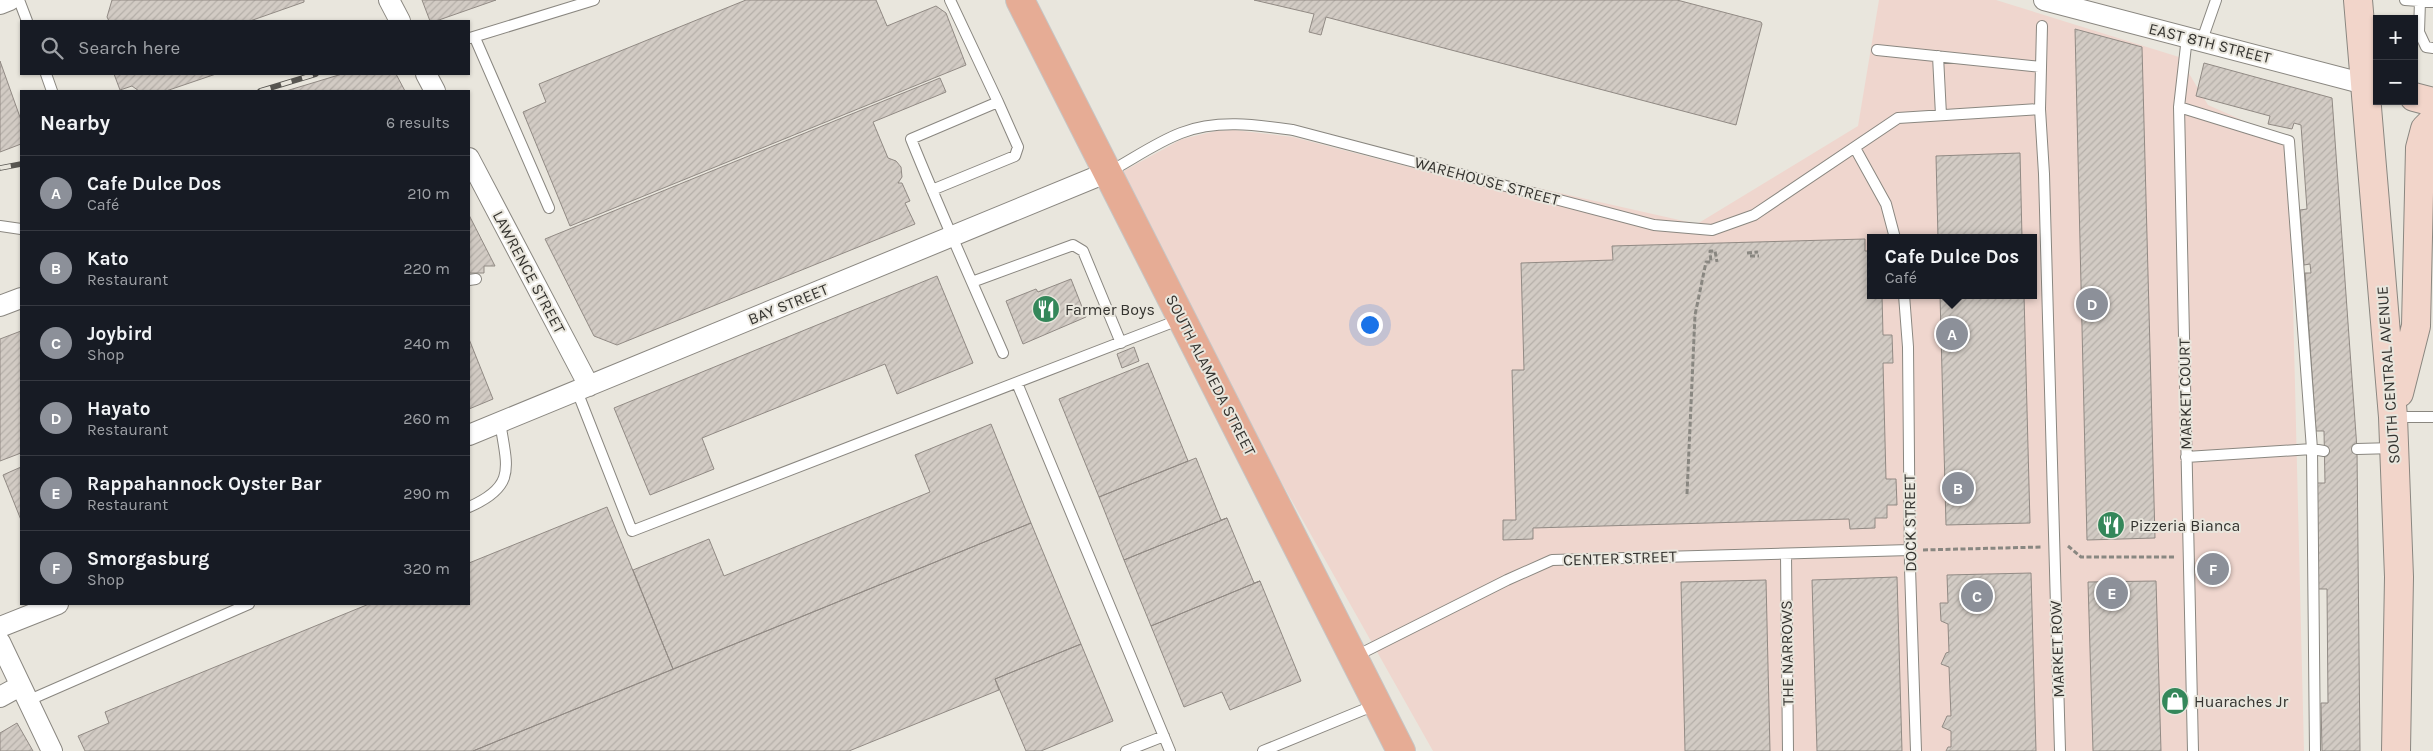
<!DOCTYPE html>
<meta charset="utf-8">
<style>
:root{--surface:#171b24;--page:#20242c;--text:#f1f3f6;--muted:#9ea1a6;--line:#363941;--accent:#8c9099}
body{margin:0;font-family:Karla,sans-serif;background:var(--page);color:var(--text)}
.controls{position:absolute;right:15px;top:15px;display:grid;overflow:hidden;border-radius:0px;box-shadow:0 1px 4px #0004}
.controls button{width:45px;height:45px;display:grid;place-items:center;padding:0;border:0;border-bottom:1px solid var(--line);background:var(--surface);color:var(--text);font:25px sans-serif}
.you{position:absolute;left:1369px;top:324px;width:18px;height:18px;margin:-12px;border:4px solid #fff;border-radius:50%;background:#1a73e8;box-shadow:0 0 0 8px #1a73e833}
.badge{display:grid;place-items:center;width:32px;height:32px;border-radius:50%;background:var(--accent);color:#fff;font-size:16px;font-weight:700}
.pin{position:absolute;translate:-50% -50%;border:2px solid #fff;box-shadow:0 1px 5px #0006}
.popup{position:absolute;left:1867px;top:234px;width:170px;height:65px;box-sizing:border-box;display:grid;place-content:center;border-radius:0px;background:var(--surface);filter:drop-shadow(0 1px 4px #0005);font-size:16px;white-space:nowrap;color:var(--muted)}
.popup b{font-size:19px;color:var(--text)}
.popup::after{content:'';position:absolute;left:50%;top:100%;margin-left:-10px;border:10px solid transparent;border-top-color:var(--surface)}
.list{margin:0;padding:0;list-style:none}
h2{display:flex;justify-content:space-between;align-items:center;height:65px;margin:0;padding:0 20px;font-size:21px}
h2 small{font-size:16px;font-weight:400;color:var(--muted)}
.list li{display:grid;grid-template-columns:32px 1fr auto;gap:15px;align-items:center;box-sizing:border-box;height:75px;padding:0 20px;border-top:1px solid var(--line)}
.list b{display:block;font-size:19px;white-space:nowrap}
.list p{margin:0;font-size:16px;white-space:nowrap;color:var(--muted)}
.list em{font-size:16px;font-style:normal;color:var(--muted)}
.icon{flex:none;width:28px;height:28px;fill:none;stroke:currentColor;stroke-width:2;stroke-linecap:round;stroke-linejoin:round}
.map{position:relative;flex:none;width:2433px;height:751px;overflow:hidden}
.search{position:absolute;background:var(--surface);box-shadow:0 1px 4px #0004;left:20px;top:20px;width:450px;height:55px;display:flex;align-items:center;gap:12px;box-sizing:border-box;padding:0 18px;border-radius:0px;color:var(--muted);font-size:19px}
.panel{position:absolute;background:var(--surface);box-shadow:0 1px 4px #0004;left:20px;top:90px;width:450px;height:515px;border-radius:0px}
.map>svg:first-child{display:block}
</style>
<div class="map">
<svg width="2433" height="751" viewBox="0 0 2433 751">
<defs>
<pattern id="building-hatch" width="6" height="6" patternUnits="userSpaceOnUse" patternTransform="scale(1.25)"><rect width="6" height="6" fill="#d2cbc4"/><path d="M-1 1l2-2M0 6l6-6M5 7l2-2" fill="none" stroke="#b5afa9"/></pattern>
</defs>
<rect width="100%" height="100%" fill="#e9e6dd"/>
<path fill="#efd6ce" fill-rule="evenodd" d="M1879,0H1996L2179,57L2208,105L2289,141L2304,751H1433L1187,315L1120,173L1182,139L1216,131L1234,130L1293,137L1459,180L1533,187L1697,224L1858,126ZM1871,238H2033V295H1871Z"/>
<path fill="url(#building-hatch)" stroke="#918a84" d="M112,0H304V2L250,21H109L107,17Z
M422,0H496L436,21H430Z
M746,0H876L887,26L936,6L946,13L966,65L570,226L523,112L546,102L539,84Z
M1254,0H1677L1761,22L1762,24L1736,125L1326,17L1321,35L1309,32L1314,14Z
M2075,29L2142,47L2155,538L2087,540Z
M0,61L21,120V144L0,152Z
M2204,63L2332,98L2357,449L2360,751H2322L2321,703H2328L2327,589H2318L2317,483H2325L2324,431H2316L2305,273H2311L2310,264L2304,265L2300,210L2307,209L2301,125L2294,123L2292,129L2268,124L2270,116L2196,96Z
M114,74H216L166,91H139L132,86L120,90Z
M342,74H396L405,91H286Z
M940,78L946,92L873,122L888,158L896,161L901,167L902,177L898,183H902L910,201L905,203L915,224L617,345L594,336L545,239Z
M2020,153L2022,238H1938L1936,156Z
M469,215L495,266H484V273H469Z
M1865,239V251H1871V295H1882L1883,335H1892L1893,363H1883L1886,479H1896L1897,505H1887V518H1875V528L1850,529L1849,519L1533,528V539L1503,540V520H1516L1512,370H1524L1521,263L1613,260L1612,246Z
M937,276L973,363L897,394L885,364L702,438L714,469L650,495L614,408Z
M1071,279L1086,317L1023,344L1006,301L1036,289L1038,292Z
M1940,295H2024L2030,523L1946,525Z
M21,331V453L0,461V339Z
M469,339L493,399L469,409Z
M1134,347L1139,361L1122,368L1117,354Z
M1148,363L1188,461L1099,497L1059,399Z
M991,424L1031,523L673,669L633,570L709,539L724,576L930,492L915,455Z
M1196,458L1221,520L1227,518L1124,560L1099,497Z
M21,467V520L3,475Z
M607,507L673,669L473,751H85L78,736L109,723L105,712L369,604H469V563Z
M1227,518L1254,583L1260,581L1151,626L1124,560Z
M1031,523L1081,644L995,679L999,690L849,751H473Z
M2031,573L2036,751H1946L1948,747H1951V731L1942,727L1947,716H1951L1949,667L1941,664L1946,653L1949,652L1948,624L1941,621L1940,603H1948L1947,575Z
M1897,577L1902,751H1817L1812,580Z
M1766,580L1770,751H1685L1681,582Z
M1260,581L1301,681L1230,710L1222,692L1184,707L1151,626Z
M2156,581L2161,751H2093L2088,582Z
M1081,644L1113,721L1041,751H1026L995,679Z
M17,723L33,751H0V733Z"/>
<g fill="none" stroke-linecap="round" stroke-linejoin="round">
<g stroke="#8a8780" stroke-width="12">
<path id="lane" d="M19,0L27,21
M950,0L998,102
M2405,0L2433,2
M2420,1L2419,32L2426,47L2433,48
M2187,37L2179,107L2193,751
M470,38L594,0
M475,38L549,208
M2202,40L2216,0
M1877,50L2041,67
M1938,56L1941,115
M46,74L52,91
M2179,107L2289,141L2312,449L2315,751
M2040,109L2042,26
M1855,148L1886,204L1895,238
M1109,172C1133,159 1157,142 1181,133C1217,119 1257,125 1293,130L1654,225L1712,230L1754,215L1898,118L2040,109L2044,174L2060,751
M932,190L1015,156L1018,147L998,102L911,139C940,211 972,282 1003,353
M0,226L21,229
M469,280L476,279
M972,282L1073,245L1083,251L1121,343
M1904,295L1908,347L1910,568L1916,751
M1017,383L1170,751
M577,391L632,531L1181,319
M2394,417H2433
M2357,449L2394,448
M2186,457L2312,449L2324,451
M469,507C517,486 507,467 500,422
M1786,554L1788,751
M1354,657L1507,580L1552,560L1910,550
M27,701L249,604
M1126,751L1164,736
M1263,751L1375,705"/>
</g>
<g stroke="#8a8780" stroke-width="22">
<path id="street" d="M389,0L400,21
M2044,0L2365,84
M0,4L10,0
M426,74L435,91
M469,158L589,386
M0,306L21,298
M469,435L1108,172
M0,627L58,604
M0,642L52,751
M0,697L20,686"/>
</g>
<g stroke="#8a8780" stroke-width="30">
<path id="secondary" d="M2358,0L2393,417L2399,577L2396,751
M2414,97L2433,102
M2399,393L2416,326L2420,148L2425,129L2433,121"/>
</g>
<g stroke="#c6c6c5" stroke-width="30">
<path id="primary" d="M1020,0L1401,751"/>
</g>
<path stroke="#898781" stroke-width="3" stroke-dasharray="5 2.5" stroke-linecap="butt" d="M1747,253L1758,252
M1750,256H1759
M1687,494L1695,315L1706,262H1711L1710,251H1715L1717,262
M2068,546L2081,557H2175
M1923,550L2042,547"/>
<use href="#lane" stroke="#fff" stroke-width="10"/>
<use href="#street" stroke="#fff" stroke-width="20"/>
<use href="#secondary" stroke="#f2d5ca" stroke-width="28"/>
<use href="#primary" stroke="#e6ac95" stroke-width="28"/>
<g stroke="#585651" stroke-width="5.5">
<path id="rail" d="M260,91L316,74
M0,168L21,164"/>
</g>
<use href="#rail" stroke="#e9e6dd" stroke-width="4" stroke-dasharray="11" stroke-linecap="butt"/>
</g>
<defs>
<g id="restaurant-disc" transform="scale(1.4375)"><circle r="9.5" fill="#34875a" stroke="#e9e6dd"/><path d="M-5-6h1v4h1v-4h1v4h1v-4h1v5L-1.5 .5V6h-2V.5L-5-1ZM5-6V6H3V1.5H1.5Q1.5-4 5-6Z" fill="#fff"/></g>
<g id="shop-disc" transform="scale(1.4375)"><circle r="9.5" fill="#34875a" stroke="#e9e6dd"/><path d="M-5-2.5h2.3a2.7 3.5 0 0 1 5.4 0H5L5.5 6h-11ZM-1.5-2.5h3a1.5 2.3 0 0 0-3 0Z" fill="#fff"/></g>
</defs>
<g fill-rule="evenodd">
<use href="#restaurant-disc" x="1046" y="309"/>
<use href="#restaurant-disc" x="2111" y="525"/>
<use href="#shop-disc" x="2175" y="701"/>
</g>
<g text-anchor="middle" dominant-baseline="central" stroke-width="4" stroke-linejoin="round" paint-order="stroke">
<g font-size="16" fill="#353430" stroke="#e9e6dd">
<text transform="translate(2210 43) rotate(14)">EAST 8TH STREET</text>
<text transform="translate(1487 181) rotate(15)">WAREHOUSE STREET</text>
<text transform="translate(529 272) rotate(62)">LAWRENCE STREET</text>
<text transform="translate(788 304) rotate(-22)">BAY STREET</text>
<text transform="translate(1211 375) rotate(63)">SOUTH ALAMEDA STREET</text>
<text transform="translate(2388 375) rotate(-94)">SOUTH CENTRAL AVENUE</text>
<text transform="translate(2185 394) rotate(-91)">MARKET COURT</text>
<text transform="translate(1910 523) rotate(-91)">DOCK STREET</text>
<text transform="translate(1620 558) rotate(-2)">CENTER STREET</text>
<text transform="translate(2057 649) rotate(-92)">MARKET ROW</text>
<text transform="translate(1787 653) rotate(-91)">THE NARROWS</text>
</g>
<g font-size="16" fill="#353430" stroke="#e9e6dd" text-anchor="start">
<text x="1065" y="309">Farmer Boys</text>
<text x="2130" y="525">Pizzeria Bianca</text>
<text x="2194" y="701">Huaraches Jr</text>
</g>
</g>
</svg>
<div class="controls">
<button>+</button>
<button>−</button>
</div>
<div class="you"></div>
<div class="pin badge" style="left:1952px;top:334px">A</div>
<div class="popup"><b>Cafe Dulce Dos</b>Café</div>
<div class="pin badge" style="left:1958px;top:488px">B</div>
<div class="pin badge" style="left:1977px;top:596px">C</div>
<div class="pin badge" style="left:2092px;top:304px">D</div>
<div class="pin badge" style="left:2112px;top:593px">E</div>
<div class="pin badge" style="left:2213px;top:569px">F</div>
<div class="search"><svg class="icon" aria-label="search" viewBox="0 0 24 24"><circle cx="10" cy="10" r="6"/><path d="M15 15l6 6"/></svg>Search here</div>
<section class="panel">
<h2>Nearby<small>6 results</small></h2>
<ul class="list">
<li><span class="badge">A</span><div><b>Cafe Dulce Dos</b><p>Café</p></div><em>210 m</em></li>
<li><span class="badge">B</span><div><b>Kato</b><p>Restaurant</p></div><em>220 m</em></li>
<li><span class="badge">C</span><div><b>Joybird</b><p>Shop</p></div><em>240 m</em></li>
<li><span class="badge">D</span><div><b>Hayato</b><p>Restaurant</p></div><em>260 m</em></li>
<li><span class="badge">E</span><div><b>Rappahannock Oyster Bar</b><p>Restaurant</p></div><em>290 m</em></li>
<li><span class="badge">F</span><div><b>Smorgasburg</b><p>Shop</p></div><em>320 m</em></li>
</ul>
</section>
</div>
